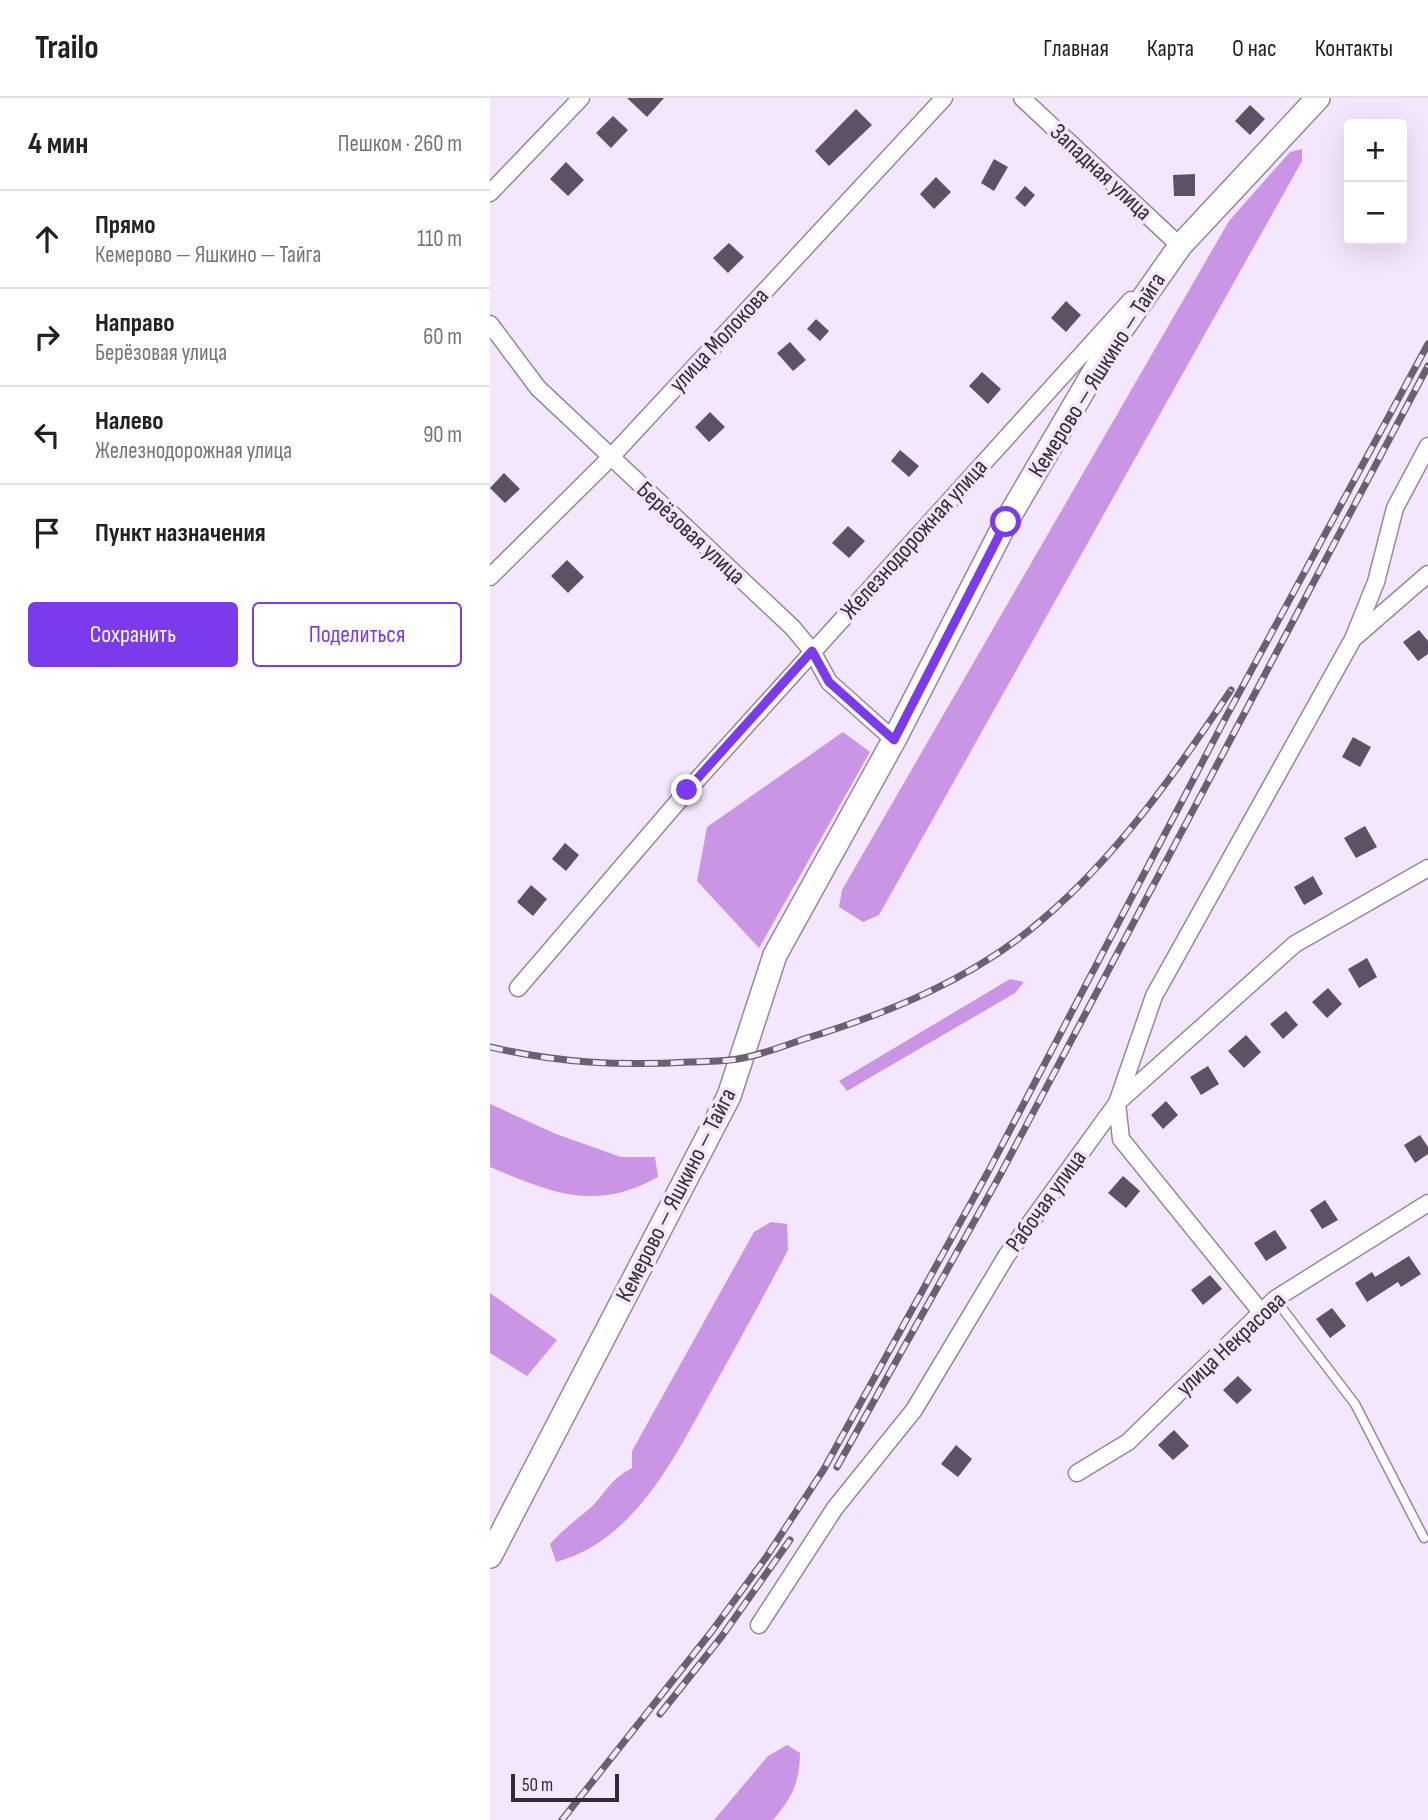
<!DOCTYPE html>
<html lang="ru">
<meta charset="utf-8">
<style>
:root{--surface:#fff;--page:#f2f2f2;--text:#202124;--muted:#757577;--line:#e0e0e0;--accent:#7c3aed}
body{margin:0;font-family:"Sofia Sans Condensed",sans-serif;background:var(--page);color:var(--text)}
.controls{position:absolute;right:21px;top:21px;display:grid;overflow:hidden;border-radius:7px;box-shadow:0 7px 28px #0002}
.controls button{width:63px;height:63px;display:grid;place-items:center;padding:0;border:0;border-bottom:2px solid var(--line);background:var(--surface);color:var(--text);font:35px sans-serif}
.scale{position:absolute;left:21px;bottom:18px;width:108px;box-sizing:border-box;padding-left:7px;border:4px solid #312c34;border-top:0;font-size:19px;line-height:24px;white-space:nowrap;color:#312c34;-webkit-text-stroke:5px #f4e6fc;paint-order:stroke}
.stop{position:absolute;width:21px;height:21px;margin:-16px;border:5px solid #7c3aed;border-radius:50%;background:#fff}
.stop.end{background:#7c3aed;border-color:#fff;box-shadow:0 2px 7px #0008}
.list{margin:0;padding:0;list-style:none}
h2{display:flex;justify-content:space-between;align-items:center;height:91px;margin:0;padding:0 28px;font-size:30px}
h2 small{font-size:23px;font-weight:400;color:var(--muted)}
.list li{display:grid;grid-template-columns:46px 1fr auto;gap:21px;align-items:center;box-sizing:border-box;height:98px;padding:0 28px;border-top:2px solid var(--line)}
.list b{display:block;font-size:26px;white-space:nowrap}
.list p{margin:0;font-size:23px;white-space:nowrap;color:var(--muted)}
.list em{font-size:23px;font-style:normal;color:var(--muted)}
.actions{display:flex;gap:14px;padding:21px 28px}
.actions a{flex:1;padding:16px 0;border:2px solid var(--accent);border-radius:7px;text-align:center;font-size:24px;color:var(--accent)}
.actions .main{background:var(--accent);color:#fff}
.icon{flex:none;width:38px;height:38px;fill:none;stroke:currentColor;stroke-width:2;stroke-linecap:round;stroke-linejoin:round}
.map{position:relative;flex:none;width:938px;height:1722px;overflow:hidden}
header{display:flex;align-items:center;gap:42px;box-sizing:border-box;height:98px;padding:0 35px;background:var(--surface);border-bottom:2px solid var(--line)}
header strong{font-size:33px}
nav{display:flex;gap:38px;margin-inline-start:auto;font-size:24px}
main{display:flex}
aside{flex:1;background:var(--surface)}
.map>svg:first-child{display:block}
</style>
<header>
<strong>Trailo</strong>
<nav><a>Главная</a><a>Карта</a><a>О нас</a><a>Контакты</a></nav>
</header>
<main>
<aside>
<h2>4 мин<small>Пешком · 260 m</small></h2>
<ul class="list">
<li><svg class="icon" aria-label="ahead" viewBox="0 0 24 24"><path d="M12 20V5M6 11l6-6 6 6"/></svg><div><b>Прямо</b><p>Кемерово — Яшкино — Тайга</p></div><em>110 m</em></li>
<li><svg class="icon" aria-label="right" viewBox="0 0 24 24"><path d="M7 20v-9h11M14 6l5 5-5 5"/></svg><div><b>Направо</b><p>Берёзовая улица</p></div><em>60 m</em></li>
<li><svg class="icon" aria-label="left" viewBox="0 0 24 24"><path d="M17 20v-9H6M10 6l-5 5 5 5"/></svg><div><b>Налево</b><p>Железнодорожная улица</p></div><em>90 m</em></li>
<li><svg class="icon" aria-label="arrive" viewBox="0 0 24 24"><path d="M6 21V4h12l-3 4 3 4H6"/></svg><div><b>Пункт назначения</b></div></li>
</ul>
<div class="actions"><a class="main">Сохранить</a><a>Поделиться</a></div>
</aside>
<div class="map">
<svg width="938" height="1722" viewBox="0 0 938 1722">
<rect width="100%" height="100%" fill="#f4e6fc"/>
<path fill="#c995e4" d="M812,51V63L389,817L373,824L349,809L352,792L739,123L800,54Z
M353,634L380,654L269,850L207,783L217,729Z
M520,881L534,884L525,895L357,993L349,983Z
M0,1006L66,1036L131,1059H165L168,1079C105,1114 62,1095 0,1069Z
M281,1124L297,1126L298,1152C274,1198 249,1243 224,1288C186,1356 147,1442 66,1464L60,1446C72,1433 84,1423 98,1412C115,1398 117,1383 142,1370V1353L264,1134Z
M0,1195L67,1242L37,1278L0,1255Z
M297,1647L310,1655C310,1683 302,1700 283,1722H224L278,1658Z"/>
<path fill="#5d5164" d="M137,0H174L157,19Z
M760,7L775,21L760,37L745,23Z
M366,11L382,27L339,68L325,53Z
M123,18L138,32L121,50L106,35Z
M504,61L518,69L504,93L491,85Z
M76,64L94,82L78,98L60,81Z
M705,76V98H684L683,77Z
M446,79L461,94L444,111L430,96Z
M535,88L545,97L535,109L525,100Z
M239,145L254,159L238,175L223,160Z
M576,203L591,217L576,234L561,220Z
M326,221L339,233L330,243L317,231Z
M300,244L316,262L303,273L287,255Z
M492,274L511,291L498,306L479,288Z
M220,314L235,329L219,344L205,329Z
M410,352L429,368L419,379L401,363Z
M14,375L30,391L15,405L0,390Z
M358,428L375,443L359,460L342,445Z
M77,462L94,479L78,495L61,478Z
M929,532L938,543V556L928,563L913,544Z
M863,639L881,649L870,669L852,659Z
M875,728L887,749L866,760L854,740Z
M75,745L89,757L76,773L62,761Z
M823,778L833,796L814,807L804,789Z
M41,787L57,801L43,818L27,804Z
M877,860L887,879L869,890L858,871Z
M838,890L852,906L837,920L822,904Z
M796,913L808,927L793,941L780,926Z
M756,937L771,954L754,970L738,953Z
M718,968L729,986L711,997L700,979Z
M676,1003L688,1017L673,1031L661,1017Z
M930,1037L938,1049V1056L925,1065L914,1047Z
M633,1078L650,1093L636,1110L618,1095Z
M835,1102L848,1122L832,1131L820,1112Z
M785,1132L797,1150L776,1163L764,1145Z
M919,1158L931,1176L911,1189L908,1184L877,1204L865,1185L882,1174L885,1179Z
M720,1177L732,1191L713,1207L701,1192Z
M842,1210L856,1228L840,1240L826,1221Z
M748,1278L762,1292L747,1306L733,1292Z
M684,1332L699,1348L683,1362L668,1347Z
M466,1347L482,1361L468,1379L451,1366Z"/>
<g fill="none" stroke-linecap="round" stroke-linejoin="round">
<g stroke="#95889d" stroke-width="11">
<path id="lane" d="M785,1201L865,1306L934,1440"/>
</g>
<g stroke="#95889d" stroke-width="19">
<path id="street" d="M532,0L690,148L685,154
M0,95L91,0
M0,226L48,290L303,530L322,553L339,584L404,642
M0,479L120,360L454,0
M863,541L938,476
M28,890L197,693L641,202
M771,1214L631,1041L627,1005L664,898L863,541L886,484L905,410L938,348
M587,1375L638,1344L785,1201L938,1105
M269,1527L345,1410L424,1312L517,1157L627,1005L805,846L938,770"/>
</g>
<g stroke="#95889d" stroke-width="26">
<path id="secondary" d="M0,1458L239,998L285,857L404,642L516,424L617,252L690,148L828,0"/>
</g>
<use href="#lane" stroke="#fff" stroke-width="8"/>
<use href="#street" stroke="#fff" stroke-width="16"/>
<use href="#secondary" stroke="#fff" stroke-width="23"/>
<g stroke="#69626e" stroke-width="7">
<path id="rail" d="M0,949C69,965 129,968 200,964C217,963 236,964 253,960C273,956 294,948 314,941C399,915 485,880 553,821C629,756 686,674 741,592
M347,1369L509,1079L938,268
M170,1616L232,1538L300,1442
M72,1722L222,1533L277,1458L334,1371L498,1074L736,619L938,246"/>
</g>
<use href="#rail" stroke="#f4e6fc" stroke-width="4.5" stroke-dasharray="13" stroke-linecap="butt"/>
</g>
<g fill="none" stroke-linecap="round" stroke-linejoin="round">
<path stroke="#7c3aed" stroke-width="9" d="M197,692L322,553L339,584L404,642L516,424"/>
</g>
<g text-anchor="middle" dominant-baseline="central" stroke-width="7" stroke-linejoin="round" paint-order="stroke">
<g font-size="24" fill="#312c34" stroke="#f4e6fc">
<text transform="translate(611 74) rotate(43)">Западная улица</text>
<text transform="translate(229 242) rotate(-47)">улица Молокова</text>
<text transform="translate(607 277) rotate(-58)">Кемерово — Яшкино — Тайга</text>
<text transform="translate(201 435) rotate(43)">Берёзовая улица</text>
<text transform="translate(424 441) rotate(-48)">Железнодорожная улица</text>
<text transform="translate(186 1097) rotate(-63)">Кемерово — Яшкино — Тайга</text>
<text transform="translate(556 1103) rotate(-54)">Рабочая улица</text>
<text transform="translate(741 1246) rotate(-43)">улица Некрасова</text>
</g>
</g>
</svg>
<div class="controls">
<button>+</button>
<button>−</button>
</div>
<div class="scale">50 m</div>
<div class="stop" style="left:516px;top:424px"></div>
<div class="stop end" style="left:197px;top:692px"></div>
</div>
</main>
